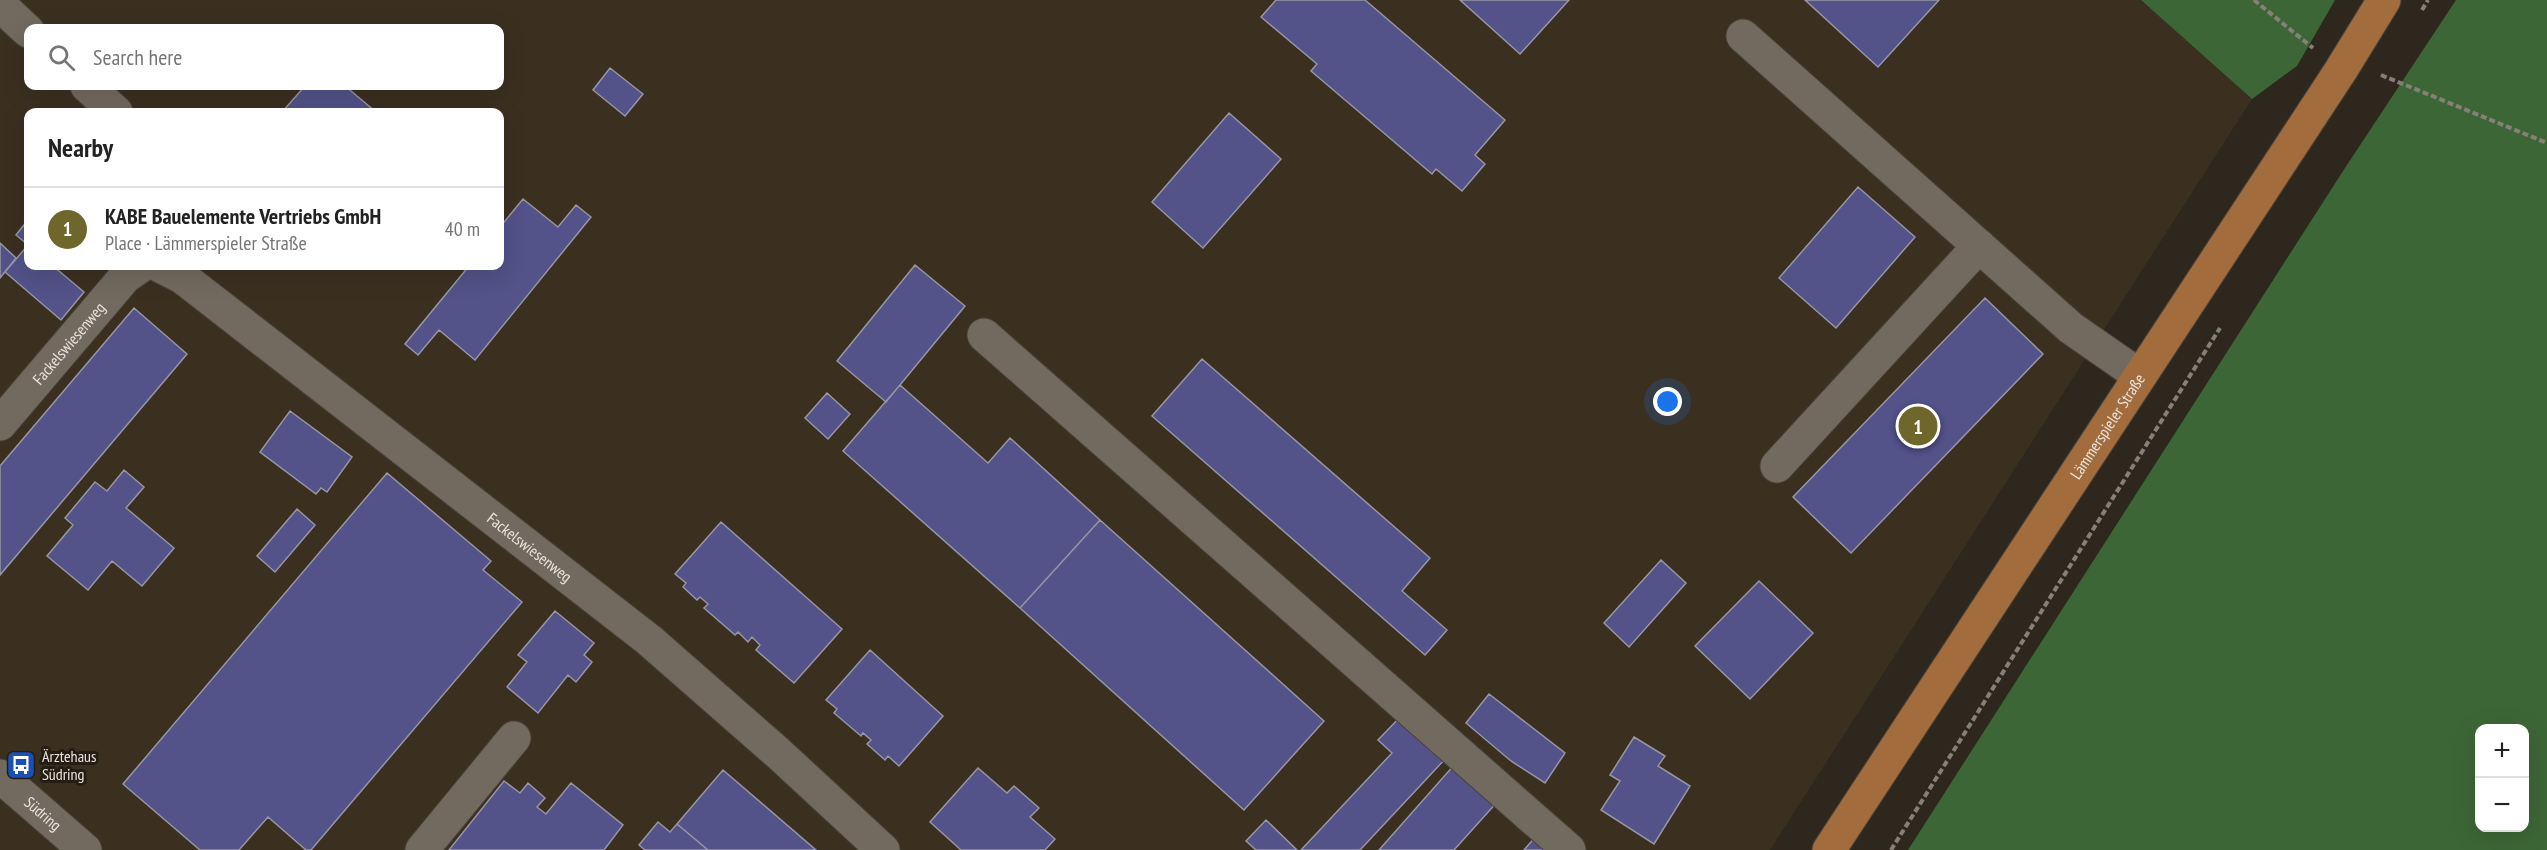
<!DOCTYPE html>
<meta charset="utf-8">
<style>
:root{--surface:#fff;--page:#f6f6f6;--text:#222;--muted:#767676;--line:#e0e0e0;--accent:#6f662c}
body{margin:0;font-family:"PT Sans Narrow",sans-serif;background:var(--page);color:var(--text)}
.controls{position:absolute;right:18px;bottom:18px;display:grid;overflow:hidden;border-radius:12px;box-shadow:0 6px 24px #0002}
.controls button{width:54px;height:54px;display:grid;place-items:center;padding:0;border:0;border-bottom:2px solid var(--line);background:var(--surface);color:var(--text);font:30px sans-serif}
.you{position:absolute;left:1668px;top:402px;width:21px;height:21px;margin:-15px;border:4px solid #fff;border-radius:50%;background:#1a73e8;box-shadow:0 0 0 9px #1a73e833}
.badge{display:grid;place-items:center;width:39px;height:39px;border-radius:50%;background:var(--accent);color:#fff;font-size:20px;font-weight:700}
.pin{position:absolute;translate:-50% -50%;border:3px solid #fff;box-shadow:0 2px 6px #0006}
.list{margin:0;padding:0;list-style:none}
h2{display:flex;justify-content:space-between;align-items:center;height:78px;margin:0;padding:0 24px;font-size:26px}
h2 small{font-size:20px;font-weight:400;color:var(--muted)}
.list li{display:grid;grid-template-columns:39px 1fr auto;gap:18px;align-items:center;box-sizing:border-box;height:84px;padding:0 24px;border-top:2px solid var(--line)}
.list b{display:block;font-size:22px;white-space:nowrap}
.list p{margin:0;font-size:20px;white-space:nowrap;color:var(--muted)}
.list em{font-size:20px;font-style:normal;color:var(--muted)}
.icon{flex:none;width:33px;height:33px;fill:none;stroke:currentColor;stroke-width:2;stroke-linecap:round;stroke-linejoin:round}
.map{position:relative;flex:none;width:2547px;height:850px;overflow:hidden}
.search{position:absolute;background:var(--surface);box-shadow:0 6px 24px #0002;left:24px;top:24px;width:480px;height:66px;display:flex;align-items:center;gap:15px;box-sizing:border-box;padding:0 21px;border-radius:12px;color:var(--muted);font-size:22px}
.panel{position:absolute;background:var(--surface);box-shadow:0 6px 24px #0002;left:24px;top:108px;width:480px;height:162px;border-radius:12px}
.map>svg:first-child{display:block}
</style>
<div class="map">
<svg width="2547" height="850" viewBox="0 0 2547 850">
<rect width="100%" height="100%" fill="#2e271d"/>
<path fill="#3b2f20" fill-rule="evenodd" d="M0,0H2141L2252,99L1770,850H0ZM28,28H500V86H28ZM28,112H500V266H28Z"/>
<path fill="#3d6636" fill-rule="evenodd" d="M2141,0H2335L2297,66L2252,99Z
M2456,0H2547V850H1908L2343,171ZM2480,728H2524V828H2480Z"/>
<path fill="#535289" stroke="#9696a4" stroke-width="1.5" d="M1276,0H1365L1505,120L1475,155L1485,164L1462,191L1436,169L1432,174L1311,71L1317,64L1261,17Z
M1460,0H1569L1520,54Z
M1805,0H1939L1878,67Z
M610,68L643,94L625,116L593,90Z
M305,86H345L376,112H282Z
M1229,113L1281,159L1203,248L1152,202Z
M1858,187L1915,237L1836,328L1779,278Z
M523,199L558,227L576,205L591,217L475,360L439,330L418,355L405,344L469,266H500V227Z
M28,220V245L16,235Z
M0,243L16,258L0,278Z
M28,245V266H53L84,292L61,320L5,272Z
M915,265L965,306L886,402L837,361Z
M1985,298L2043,354L1851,553L1793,497Z
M134,308L187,354L0,575V466Z
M1202,359L1430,558L1402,591L1447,630L1425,655L1152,416Z
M900,385L988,463L1010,438L1100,520L1020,608L843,451Z
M827,393L850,414L828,439L805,418Z
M290,411L352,457L327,492L321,488L316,494L260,452Z
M124,470L144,487L126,508L174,548L142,586L112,561L88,590L47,556L73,525L65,518L95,482L107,491Z
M387,473L491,561L483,570L522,602L311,850H306L268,817L239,850H200L123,784Z
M297,509L315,525L275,572L257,556Z
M1100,520L1324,721L1244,810L1020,608Z
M721,522L842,629L794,683L756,650L760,645L752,637L748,642L738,632L735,635L704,608L708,604L700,597L697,600L683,587L686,583L675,574Z
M1661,560L1686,583L1629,647L1604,623Z
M1759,581L1813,633L1750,699L1695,646Z
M555,611L594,643L584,655L592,662L576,682L568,675L538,713L507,687L527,662L518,655Z
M870,650L943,716L899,766L888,756L885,760L867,744L871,740L863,733L861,736L834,713L837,709L826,700Z
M1489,694L1565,753L1545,783L1511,761L1466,723Z
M1402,715L1447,757L1360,850H1301L1392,753L1378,740Z
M1634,737L1665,756L1658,766L1690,786L1654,844L1601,810L1620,781L1610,775Z
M1455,764L1498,801L1454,850H1379Z
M978,768L1007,793L1014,786L1039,808L1030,817L1055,839L1045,850H961L930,822Z
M723,770L816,850H708L677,824Z
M504,781L520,793L528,783L545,798L537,807L546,814L571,783L623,825L604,850H449Z
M1266,820L1297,850H1256L1246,841Z
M658,822L670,832L677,824L708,850H645L639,845Z
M1538,834L1556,850H1524Z"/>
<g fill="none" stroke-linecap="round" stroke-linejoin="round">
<g stroke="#49423b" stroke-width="35">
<g id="minor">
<path d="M0,5L28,31"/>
<path d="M1743,36L2071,328L2140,376"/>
<path d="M87,86L116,112"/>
<path id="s1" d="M160,266L182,277L649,640L778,753L883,850"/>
<path d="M984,335L1569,850"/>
<path id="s2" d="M0,424L125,277L141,266"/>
<path d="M1777,466L1979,246"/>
<path id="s3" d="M0,776L85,850"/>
<path d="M422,850L514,738"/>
</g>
</g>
<g stroke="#49423b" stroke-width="35">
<g id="major">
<path id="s4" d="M1829,850L2341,70L2384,0"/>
</g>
</g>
<path stroke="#868078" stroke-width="4" stroke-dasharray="6 3" stroke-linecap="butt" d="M2254,0L2313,48
M2422,10L2428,0
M2381,75L2547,143
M1891,850L2220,328"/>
<use href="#minor" stroke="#736a5f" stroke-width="33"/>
<use href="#major" stroke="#a26c3d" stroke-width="33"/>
</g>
<defs>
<g id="bus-square" transform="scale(1.5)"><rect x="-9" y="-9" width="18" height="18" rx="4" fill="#1a4fb4" stroke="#241d14"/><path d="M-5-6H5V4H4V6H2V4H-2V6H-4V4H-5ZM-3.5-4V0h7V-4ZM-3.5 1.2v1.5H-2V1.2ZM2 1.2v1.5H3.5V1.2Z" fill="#fff"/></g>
</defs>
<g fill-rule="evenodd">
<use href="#bus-square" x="21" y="765"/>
</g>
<g text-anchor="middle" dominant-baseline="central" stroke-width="6" stroke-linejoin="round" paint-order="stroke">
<g font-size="16" fill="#e9e4de" stroke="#241d14">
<text stroke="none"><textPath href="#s2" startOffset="106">Fackelswiesenweg</textPath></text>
<text stroke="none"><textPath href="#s4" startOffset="507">Lämmerspieler Straße</textPath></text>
<text stroke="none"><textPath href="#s1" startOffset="465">Fackelswiesenweg</textPath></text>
<text stroke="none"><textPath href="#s3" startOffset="57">Südring</textPath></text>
</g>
<g font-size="16" fill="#e9e4de" stroke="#241d14" text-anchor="start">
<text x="42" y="756">Ärztehaus<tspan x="42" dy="18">Südring</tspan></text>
</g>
</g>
</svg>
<div class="controls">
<button>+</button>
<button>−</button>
</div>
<div class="you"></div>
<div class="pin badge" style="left:1918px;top:426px">1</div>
<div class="search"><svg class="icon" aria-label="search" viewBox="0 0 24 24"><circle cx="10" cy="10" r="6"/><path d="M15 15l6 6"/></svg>Search here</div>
<section class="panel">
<h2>Nearby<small></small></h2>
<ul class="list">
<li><span class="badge">1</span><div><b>KABE Bauelemente Vertriebs GmbH</b><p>Place · Lämmerspieler Straße</p></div><em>40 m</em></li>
</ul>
</section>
</div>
